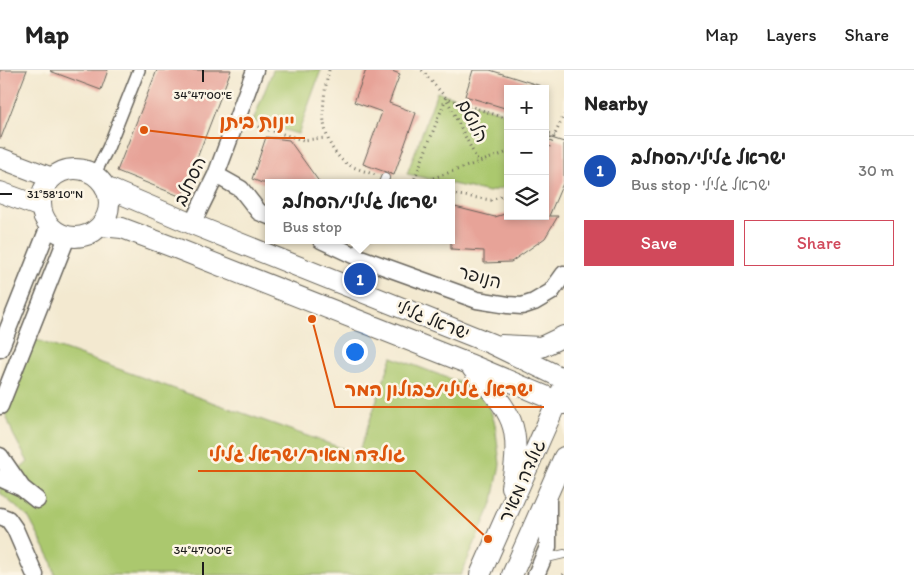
<!DOCTYPE html>
<meta charset="utf-8">
<style>
:root{--surface:#fff;--page:#f6f6f6;--text:#222;--muted:#767676;--line:#e0e0e0;--accent:#d1495b}
body{margin:0;font-family:Itim,"Playpen Sans Hebrew",sans-serif;background:var(--page);color:var(--text)}
.controls{position:absolute;right:15px;top:15px;display:grid;overflow:hidden;border-radius:0px;box-shadow:0 2px 8px #0003}
.controls button{width:45px;height:45px;display:grid;place-items:center;padding:0;border:0;border-bottom:1px solid var(--line);background:var(--surface);color:var(--text);font:25px sans-serif}
.you{position:absolute;left:354px;top:281px;width:18px;height:18px;margin:-12px;border:4px solid #fff;border-radius:50%;background:#1a73e8;box-shadow:0 0 0 8px #1a73e833}
.badge{display:grid;place-items:center;width:32px;height:32px;border-radius:50%;background:var(--accent);color:#fff;font-size:16px;font-weight:700}
.pin{position:absolute;translate:-50% -50%;border:2px solid #fff;box-shadow:0 1px 5px #0006}
.popup{position:absolute;left:265px;top:109px;width:190px;height:65px;box-sizing:border-box;display:grid;place-content:center;border-radius:0px;background:var(--surface);filter:drop-shadow(0 1px 4px #0005);font-size:16px;white-space:nowrap;color:var(--muted)}
.popup b{font-size:19px;color:var(--text)}
.popup::after{content:'';position:absolute;left:50%;top:100%;margin-left:-10px;border:10px solid transparent;border-top-color:var(--surface)}
.list{margin:0;padding:0;list-style:none}
h2{display:flex;justify-content:space-between;align-items:center;height:65px;margin:0;padding:0 20px;font-size:21px}
h2 small{font-size:16px;font-weight:400;color:var(--muted)}
.list li{display:grid;grid-template-columns:32px 1fr auto;gap:15px;align-items:center;box-sizing:border-box;height:70px;padding:0 20px;border-top:1px solid var(--line)}
.list b{display:block;font-size:19px;white-space:nowrap}
.list p{margin:0;font-size:16px;white-space:nowrap;color:var(--muted)}
.list em{font-size:16px;font-style:normal;color:var(--muted)}
.actions{display:flex;gap:10px;padding:15px 20px}
.actions a{flex:1;padding:11px 0;border:1px solid var(--accent);border-radius:0px;text-align:center;font-size:18px;color:var(--accent)}
.actions .main{background:var(--accent);color:#fff}
.icon{flex:none;width:28px;height:28px;fill:none;stroke:currentColor;stroke-width:2;stroke-linecap:round;stroke-linejoin:round}
.map{position:relative;flex:none;width:564px;height:505px;overflow:hidden}
header{display:flex;align-items:center;gap:30px;box-sizing:border-box;height:70px;padding:0 25px;background:var(--surface);border-bottom:1px solid var(--line)}
header strong{font-size:24px}
nav{display:flex;gap:28px;margin-inline-start:auto;font-size:18px}
main{display:flex}
aside{flex:1;background:var(--surface)}
.map>svg:first-child{display:block}
</style>
<header>
<strong>Map</strong>
<nav><a>Map</a><a>Layers</a><a>Share</a></nav>
</header>
<main>
<div class="map">
<svg width="564" height="505" viewBox="0 0 564 505">
<rect width="100%" height="100%" fill="#fcf5e5"/>
<filter id="ink" filterUnits="userSpaceOnUse"><feTurbulence type="fractalNoise" baseFrequency=".02" numOctaves="2"/><feDisplacementMap in="SourceGraphic" scale="10" xChannelSelector="R" yChannelSelector="G"/><feConvolveMatrix kernelMatrix="1 2 1 2 8 2 1 2 1" color-interpolation-filters="sRGB"/></filter>
<filter id="wash" filterUnits="userSpaceOnUse"><feTurbulence type="fractalNoise" baseFrequency=".0096" numOctaves="4" result="noise"/><feDisplacementMap in="SourceGraphic" scale="20" xChannelSelector="R" yChannelSelector="G"/><feGaussianBlur stdDeviation="1.12" result="paint"/><feColorMatrix in="noise" values="0 0 0 0 0 0 0 0 0 0 0 0 0 0 0 0 0 1.4 0 .05"/><feComposite in="paint" operator="in"/></filter>
<g filter="url(#wash)">
<rect width="100%" height="100%" fill="#f3e9d0"/>
<path fill="#abc86e" stroke="#647245" d="M273,0H321L298,64L253,51Z
M437,22L508,44V116L489,122L407,104Z
M34,269L358,384L392,287L464,314L488,333L495,354L500,394L493,431L461,505H55L51,490L29,448L0,423V417L28,392L13,364L5,342Z"/>
<g id="blocks">
<path fill="#e7a398" d="M0,0H27L1,68H0Z
M51,0H108L101,20L50,1Z
M157,0H231L182,127L117,101Z
M366,0H389L400,4L389,33L416,43L394,105L363,94L382,42L354,32Z
M473,0H490L541,16L540,19H508V39L465,26Z
M545,66L564,72V111L549,146H558L545,168L511,192L484,193V181L451,179V136L495,147L508,143V146H545Z
M266,67L289,70L320,113H262L252,109Z"/>
</g>
</g>
<g filter="url(#ink)">
<use href="#blocks" fill-opacity="0" stroke="#67645b" stroke-width="1"/>
<g fill="none" stroke-linecap="round" stroke-linejoin="round">
<g stroke="#67645b" stroke-width="10">
<path id="service" d="M383,113L385,108
M355,186L361,170
M543,489L564,484"/>
</g>
<g stroke="#67645b" stroke-width="14">
<path id="pedestrian" d="M94,105L108,78L139,0"/>
</g>
<g stroke="#67645b" stroke-width="19">
<path id="minor" d="M216,105L241,119L259,142L269,146
M192,154L216,105L255,0
M321,170L355,186L477,230L508,235L522,236L534,232L551,222L564,204
M0,279L49,156
M0,336L67,167
M0,386L22,418
M0,408L22,418L37,430
M0,446L8,449L15,459L35,505
M536,505L548,477V426"/>
</g>
<g stroke="#67645b" stroke-width="22">
<path id="tertiary" d="M0,88L52,108
M41 133a34 34 0 1 1 68 0a34 34 0 1 1-68 0Z
M105,117L192,154L492,274L564,309
M0,122L41,137
M101,156L122,158L178,179L469,294L564,334
M501,275L541,277L564,266
M472,298C485,314 503,331 511,351C519,371 515,397 511,417
M480,505L562,320
M512,505L564,387"/>
</g>
<path stroke="#67645b" stroke-width="3" stroke-dasharray="1 4" stroke-linecap="butt" d="M329,0C322,31 317,67 343,91C351,98 366,101 375,105
M422,0L446,28L478,92
M249,54L303,70L326,68
M545,62L555,65
M545,69L555,66
M545,86L564,45
M413,113L446,28L508,49
M419,113L508,82
M451,124L491,130L508,124
M563,505L564,504"/>
<use href="#service" stroke="#fff" stroke-width="8"/>
<use href="#pedestrian" stroke="#fff" stroke-width="11"/>
<use href="#minor" stroke="#fff" stroke-width="16"/>
<use href="#tertiary" stroke="#fff" stroke-width="20"/>
</g>
</g>
<path fill="none" stroke="#1c1c1c" stroke-width="2" d="M203,0V12M0,124H12M203,492V505"/>
<g text-anchor="middle" dominant-baseline="central" stroke-width="5" stroke-linejoin="round" paint-order="stroke">
<g font-size="18" fill="#1c1c1c" stroke="#fcf5e5">
<text transform="translate(473 51) rotate(63)">הלוטם</text>
<text transform="translate(190 111) rotate(-65)">הסחלב</text>
<text transform="translate(480 207) rotate(15)">הנופר</text>
<text transform="translate(433 250) rotate(22)">ישראל גלילי</text>
<text transform="translate(522 411) rotate(-66)">גולדה מאיר</text>
</g>
</g>
<g font-size="12" text-anchor="middle" fill="#1c1c1c" stroke="#fcf5e5" stroke-width="5" stroke-linejoin="round" paint-order="stroke">
<text x="203" y="29">34°47'00"E</text>
<text x="55" y="128">31°58'10"N</text>
<text x="203" y="484">34°47'00"E</text>
</g>
<path fill="none" stroke="#de560d" stroke-width="2" d="M144 60L210 68H305M312 249L335 337H544M488 469L415 401H198"/>
<g fill="#de560d" stroke="#fcf5e5" stroke-width="2">
<circle cx="144" cy="60" r="5"/>
<circle cx="312" cy="249" r="5"/>
<circle cx="488" cy="469" r="5"/>
</g>
<g font-size="19" text-anchor="middle" font-weight="bold" fill="#de560d" stroke="#fcf5e5" stroke-width="5" stroke-linejoin="round" paint-order="stroke">
<text x="257" y="58">יינות ביתן</text>
<text x="439" y="326">ישראל גלילי/זבולון המר</text>
<text x="307" y="391">גולדה מאיר/ישראל גלילי</text>
</g>
</svg>
<div class="controls">
<button>+</button>
<button>−</button>
<button><svg class="icon" aria-label="layers" viewBox="0 0 24 24"><path d="M12 4l9 5-9 5-9-5zM3 14l9 5 9-5"/></svg></button>
</div>
<div class="you"></div>
<div class="pin badge" style="left:360px;top:209px;background:#1a4fb4">1</div>
<div class="popup"><b>ישראל גלילי/הסחלב</b>Bus stop</div>
</div>
<aside>
<h2>Nearby<small></small></h2>
<ul class="list">
<li><span class="badge" style="background:#1a4fb4">1</span><div><b>ישראל גלילי/הסחלב</b><p>Bus stop · ישראל גלילי</p></div><em>30 m</em></li>
</ul>
<div class="actions"><a class="main">Save</a><a>Share</a></div>
</aside>
</main>
